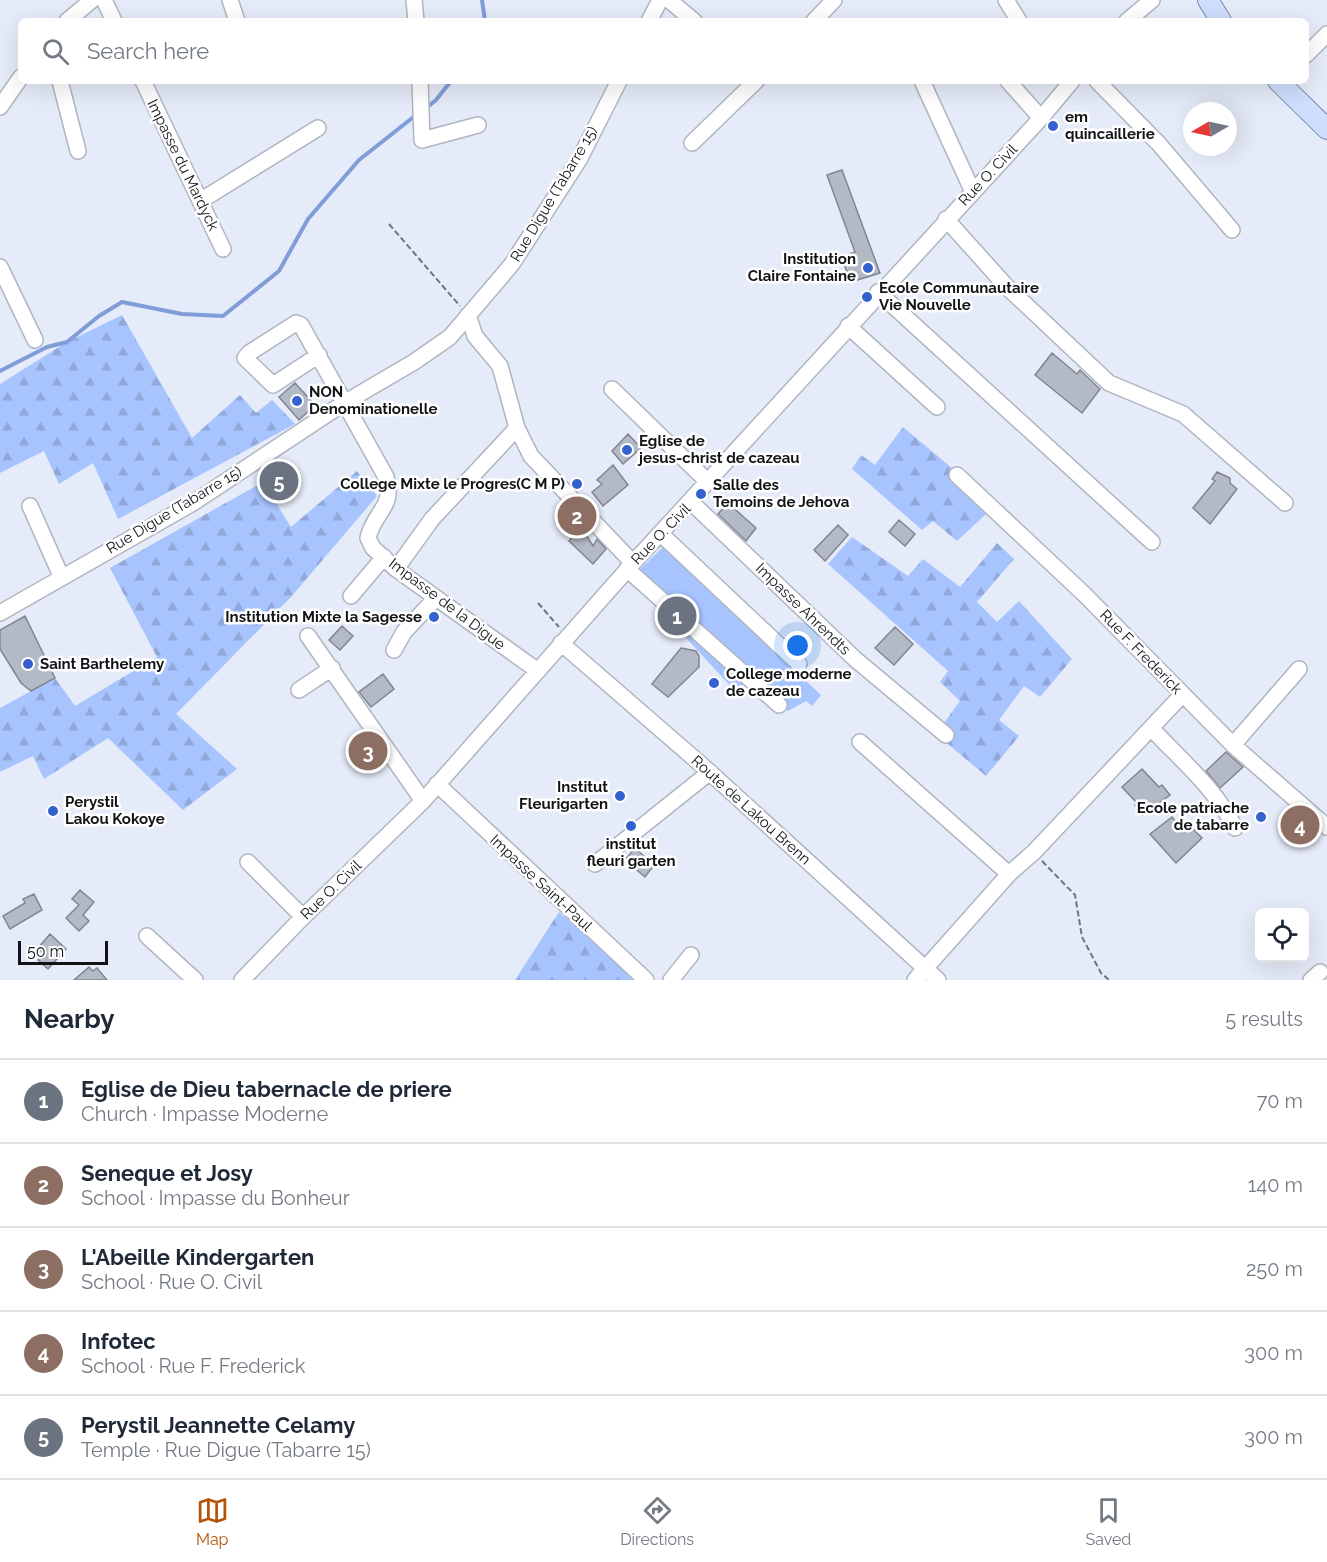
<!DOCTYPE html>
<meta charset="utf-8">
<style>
:root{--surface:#fff;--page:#f2f2f3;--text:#1f2937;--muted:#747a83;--line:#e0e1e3;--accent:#b45309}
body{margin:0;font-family:Raleway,sans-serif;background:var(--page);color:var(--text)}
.controls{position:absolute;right:18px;bottom:18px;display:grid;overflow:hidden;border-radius:9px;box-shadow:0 6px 24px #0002}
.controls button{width:54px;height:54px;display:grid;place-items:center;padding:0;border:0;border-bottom:2px solid var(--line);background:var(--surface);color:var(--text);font:30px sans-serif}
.compass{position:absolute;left:1183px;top:102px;width:54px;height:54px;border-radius:50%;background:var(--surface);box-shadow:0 6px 24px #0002;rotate:261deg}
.scale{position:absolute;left:18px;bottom:15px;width:90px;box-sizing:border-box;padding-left:6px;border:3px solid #111317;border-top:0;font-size:16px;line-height:21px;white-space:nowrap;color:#111317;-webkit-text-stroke:4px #fff;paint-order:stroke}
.you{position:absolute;left:798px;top:646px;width:21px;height:21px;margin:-15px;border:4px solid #fff;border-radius:50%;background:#1a73e8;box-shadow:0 0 0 9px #1a73e833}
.badge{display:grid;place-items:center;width:39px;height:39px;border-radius:50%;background:var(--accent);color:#fff;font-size:20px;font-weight:700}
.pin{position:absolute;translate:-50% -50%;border:3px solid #fff;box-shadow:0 2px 6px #0006}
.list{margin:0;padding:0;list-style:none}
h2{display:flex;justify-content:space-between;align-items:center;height:78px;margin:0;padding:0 24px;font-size:26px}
h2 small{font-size:20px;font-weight:400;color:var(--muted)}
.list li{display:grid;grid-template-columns:39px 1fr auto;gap:18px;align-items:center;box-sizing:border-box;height:84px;padding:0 24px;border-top:2px solid var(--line)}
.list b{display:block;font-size:22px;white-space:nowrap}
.list p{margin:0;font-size:20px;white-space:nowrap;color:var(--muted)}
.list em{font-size:20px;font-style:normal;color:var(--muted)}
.icon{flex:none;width:33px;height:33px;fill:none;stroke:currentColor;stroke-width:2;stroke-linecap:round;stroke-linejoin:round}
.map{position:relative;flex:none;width:1327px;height:980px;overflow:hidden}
.search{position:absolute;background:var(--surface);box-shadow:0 6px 24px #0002;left:18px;right:18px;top:18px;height:66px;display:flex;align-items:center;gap:15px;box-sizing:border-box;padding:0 21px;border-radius:9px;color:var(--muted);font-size:22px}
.sheet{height:498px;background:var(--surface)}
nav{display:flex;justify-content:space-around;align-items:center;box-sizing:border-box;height:84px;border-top:2px solid var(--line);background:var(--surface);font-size:16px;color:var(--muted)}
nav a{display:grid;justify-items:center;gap:3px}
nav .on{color:var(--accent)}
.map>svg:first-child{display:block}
</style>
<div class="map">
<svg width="1327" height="980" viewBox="0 0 1327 980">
<defs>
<pattern id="forest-firs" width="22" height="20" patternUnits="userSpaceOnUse" patternTransform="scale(1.5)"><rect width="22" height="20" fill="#a8c4ff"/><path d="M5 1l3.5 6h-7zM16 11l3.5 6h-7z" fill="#90a8da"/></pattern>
</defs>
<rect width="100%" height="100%" fill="#e5ebf8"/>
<path fill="#a8c4ff" d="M663,547L821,695L812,706L806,701L788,711L750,674L736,692L675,626L680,619L635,574Z"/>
<path fill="url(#forest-firs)" d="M122,315L192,438L240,395L256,413L272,400L295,424L118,519L93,463L59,484L44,451L0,473V384L67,342Z
M903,427L996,505L957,541L933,521L922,530L852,469L861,455L875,465Z
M357,471L377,496L291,597L176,714L237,769L183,810L108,738L44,779L33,756L0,772V708L55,678L75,706L157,657L110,568L263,482L291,527Z
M852,537L908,576L923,559L960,587L997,543L1014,559L977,602L997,622L1019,601L1072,659L1040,697L1024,686L999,720L1019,736L986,776L936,734L960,701L940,682L948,671L828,564Z
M559,912L642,980H515Z"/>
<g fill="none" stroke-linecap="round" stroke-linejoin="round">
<path stroke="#809dd9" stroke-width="4" d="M482,0L485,21
M425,109L436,100L451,81
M0,371L47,347L67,342L99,316L122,302L182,314L223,316L279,271L308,219L359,160L416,115"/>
</g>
<path fill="#b4bac5" stroke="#808590" stroke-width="1.5" d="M842,170L880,273L851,282L841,257L855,252L827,175Z
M1052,353L1077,374L1080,370L1100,389L1082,413L1035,375Z
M295,383L315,405L299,420L279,397Z
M628,434L641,448L623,464L612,451Z
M613,465L628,485L603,506L592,492L602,484L597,480Z
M1217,472L1230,478V483L1237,489L1210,524L1193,508L1215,481L1212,479Z
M728,503L756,528L746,541L718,514Z
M899,520L915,534L905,546L889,532Z
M838,525L848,535L825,561L814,550Z
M581,527L593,546L597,539L606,549L593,564L569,541Z
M25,616L55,678L31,691L21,683L0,649V630Z
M342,626L353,636L340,650L329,640Z
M895,627L913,644L894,665L875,648Z
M681,648L696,651L699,656V667L668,697L652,684Z
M383,674L394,689L371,707L359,692Z
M363,732L382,759L372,767L369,764L365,768L348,745Z
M1226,752L1243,767L1220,788L1206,771Z
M1142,769L1159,787L1162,785L1170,795L1142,815L1135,805L1137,803L1122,787Z
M1172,817L1184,832L1190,826L1202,838L1176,863L1150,834Z
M635,848L654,865L645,877L625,860Z
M80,890L94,902L83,915L89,921L79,931L66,918L79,905L72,899Z
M34,894L42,910L10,929L3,916L25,903L23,899Z
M50,934L66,949L48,969L38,960L44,954L38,948Z
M89,967L93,971L97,968L107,980H74Z"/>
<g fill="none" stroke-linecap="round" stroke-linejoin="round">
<g stroke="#afb5c1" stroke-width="18">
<path id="minor" d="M104,0L114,21
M230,0L237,21
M414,0L416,21
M669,0L694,21
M1006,0L1019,21
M67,21L92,0
M649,21L660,0
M814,21L834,0
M1127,21L1152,0
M1306,55L1327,34
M60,81L78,151
M143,81L223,249
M420,81L422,140L478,125
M1008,81L1041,118
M1097,81L1159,144L1232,230
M923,83L972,190
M0,107L21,77
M692,143L756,81
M200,201L318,128
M946,219L1007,287L1109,383L1183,414L1285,503
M0,267L35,340
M878,292L1152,542
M468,315L475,336L500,366L517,428
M848,326L937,407
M319,355L273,385L245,358L249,353L296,323L301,325L386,477C395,508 374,511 368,538L373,548L396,569L538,671
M612,389L708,482
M957,475L1084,594L1233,745L1327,827
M691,502L855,659L946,735
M30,506L61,576
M661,534L799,664
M396,569L432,519L517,428L531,456L633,563
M627,569L779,705
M351,596L384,557
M0,613L193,503L344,403L414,362L450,337L512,264L579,160L619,81
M308,636L423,801
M561,643L704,767L938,980
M394,650L404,632L436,598
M299,690L332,668
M1151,728C1181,760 1216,789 1235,828
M860,742L1009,874L1034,852L1182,695
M1233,745L1299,669
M437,784L646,980
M248,862L303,917
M595,864L710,772
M147,936L195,980
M242,980L303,917L423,801L633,563L1041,118L1072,81
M671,980L691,955
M915,980L1009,874
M1311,980L1320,972"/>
</g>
<g stroke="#7889ab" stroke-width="22">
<path id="major" d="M1208,0L1221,21
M1278,81L1327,129"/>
</g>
<path stroke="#71747d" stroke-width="2" stroke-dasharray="6 3" stroke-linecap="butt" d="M389,224L460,306
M538,603L559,627
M1042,861L1075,895L1082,937L1101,973L1109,980"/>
<use href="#minor" stroke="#fff" stroke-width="15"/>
<use href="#major" stroke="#cfdefd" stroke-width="20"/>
</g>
<g fill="#3460d0" stroke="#fff" stroke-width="2">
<circle cx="1053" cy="126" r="6"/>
<circle cx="868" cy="268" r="6"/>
<circle cx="867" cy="297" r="6"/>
<circle cx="297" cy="401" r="6"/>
<circle cx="627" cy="450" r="6"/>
<circle cx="577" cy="484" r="6"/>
<circle cx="701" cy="494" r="6"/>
<circle cx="434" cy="617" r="6"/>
<circle cx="28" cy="664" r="6"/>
<circle cx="714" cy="683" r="6"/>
<circle cx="620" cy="796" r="6"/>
<circle cx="53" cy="811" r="6"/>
<circle cx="1261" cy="817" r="6"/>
<circle cx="631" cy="826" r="6"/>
</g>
<g text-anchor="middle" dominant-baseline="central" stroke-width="5" stroke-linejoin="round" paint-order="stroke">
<g font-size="15" font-weight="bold" fill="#111317" stroke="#fff" text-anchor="start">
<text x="1065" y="117">em<tspan x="1065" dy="17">quincaillerie</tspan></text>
<text x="856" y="259" text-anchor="end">Institution<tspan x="856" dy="17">Claire Fontaine</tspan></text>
<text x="879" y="288">Ecole Communautaire<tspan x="879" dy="17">Vie Nouvelle</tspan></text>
<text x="309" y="392">NON<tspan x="309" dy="17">Denominationelle</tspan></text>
<text x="639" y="441">Eglise de<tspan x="639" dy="17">jesus-christ de cazeau</tspan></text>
<text x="565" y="484" text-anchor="end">College Mixte le Progres(C M P)</text>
<text x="713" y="485">Salle des<tspan x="713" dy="17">Temoins de Jehova</tspan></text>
<text x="422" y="617" text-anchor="end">Institution Mixte la Sagesse</text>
<text x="40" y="664">Saint Barthelemy</text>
<text x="726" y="674">College moderne<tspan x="726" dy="17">de cazeau</tspan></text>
<text x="608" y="787" text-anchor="end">Institut<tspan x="608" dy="17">Fleurigarten</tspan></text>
<text x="65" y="802">Perystil<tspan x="65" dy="17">Lakou Kokoye</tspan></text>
<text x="1249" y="808" text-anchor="end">Ecole patriache<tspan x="1249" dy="17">de tabarre</tspan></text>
<text x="631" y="844" text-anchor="middle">institut<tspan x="631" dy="17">fleuri garten</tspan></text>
</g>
<g font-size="15" fill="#111317" stroke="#fff">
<text transform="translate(183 165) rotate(64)">Impasse du Mardyck</text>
<text transform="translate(988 175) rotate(-47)">Rue O. Civil</text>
<text transform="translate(554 194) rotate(-59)">Rue Digue (Tabarre 15)</text>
<text transform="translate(174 510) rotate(-31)">Rue Digue (Tabarre 15)</text>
<text transform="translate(661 534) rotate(-46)">Rue O. Civil</text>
<text transform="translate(447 604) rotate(37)">Impasse de la Digue</text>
<text transform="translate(803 609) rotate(44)">Impasse Ahrendts</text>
<text transform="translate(1141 652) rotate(46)">Rue F. Frederick</text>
<text transform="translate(751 810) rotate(42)">Route de Lakou Brenn</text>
<text transform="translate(541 883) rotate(43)">Impasse Saint-Paul</text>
<text transform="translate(331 890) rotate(-44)">Rue O. Civil</text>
</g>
</g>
</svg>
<div class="controls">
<button><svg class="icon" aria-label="locate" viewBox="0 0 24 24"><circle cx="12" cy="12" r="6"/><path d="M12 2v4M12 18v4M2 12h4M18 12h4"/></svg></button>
</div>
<svg class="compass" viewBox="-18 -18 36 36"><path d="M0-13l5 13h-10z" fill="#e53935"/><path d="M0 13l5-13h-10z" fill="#747a83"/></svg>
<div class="scale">50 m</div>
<div class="you"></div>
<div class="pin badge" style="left:677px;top:616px;background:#6b7280">1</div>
<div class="pin badge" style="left:577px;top:516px;background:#8d6e63">2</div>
<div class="pin badge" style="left:368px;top:751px;background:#8d6e63">3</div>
<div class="pin badge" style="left:1300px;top:825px;background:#8d6e63">4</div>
<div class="pin badge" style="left:279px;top:481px;background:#6b7280">5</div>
<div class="search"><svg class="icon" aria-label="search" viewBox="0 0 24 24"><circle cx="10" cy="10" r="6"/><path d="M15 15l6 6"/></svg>Search here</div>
</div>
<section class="sheet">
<h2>Nearby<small>5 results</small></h2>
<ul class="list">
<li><span class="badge" style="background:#6b7280">1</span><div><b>Eglise de Dieu tabernacle de priere</b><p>Church · Impasse Moderne</p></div><em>70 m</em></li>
<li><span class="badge" style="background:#8d6e63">2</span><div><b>Seneque et Josy</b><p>School · Impasse du Bonheur</p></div><em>140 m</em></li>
<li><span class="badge" style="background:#8d6e63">3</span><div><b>L'Abeille Kindergarten</b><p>School · Rue O. Civil</p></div><em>250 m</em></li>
<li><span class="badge" style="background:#8d6e63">4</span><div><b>Infotec</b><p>School · Rue F. Frederick</p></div><em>300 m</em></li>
<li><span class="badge" style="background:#6b7280">5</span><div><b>Perystil Jeannette Celamy</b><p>Temple · Rue Digue (Tabarre 15)</p></div><em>300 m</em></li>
</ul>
</section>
<nav>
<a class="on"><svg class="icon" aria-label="map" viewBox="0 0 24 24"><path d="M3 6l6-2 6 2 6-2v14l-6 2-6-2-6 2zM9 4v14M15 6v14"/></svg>Map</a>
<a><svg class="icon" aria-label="directions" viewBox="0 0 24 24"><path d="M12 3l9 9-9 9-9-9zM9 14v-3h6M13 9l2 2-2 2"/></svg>Directions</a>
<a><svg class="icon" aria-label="saved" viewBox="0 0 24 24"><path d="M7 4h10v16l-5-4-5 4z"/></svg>Saved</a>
</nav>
